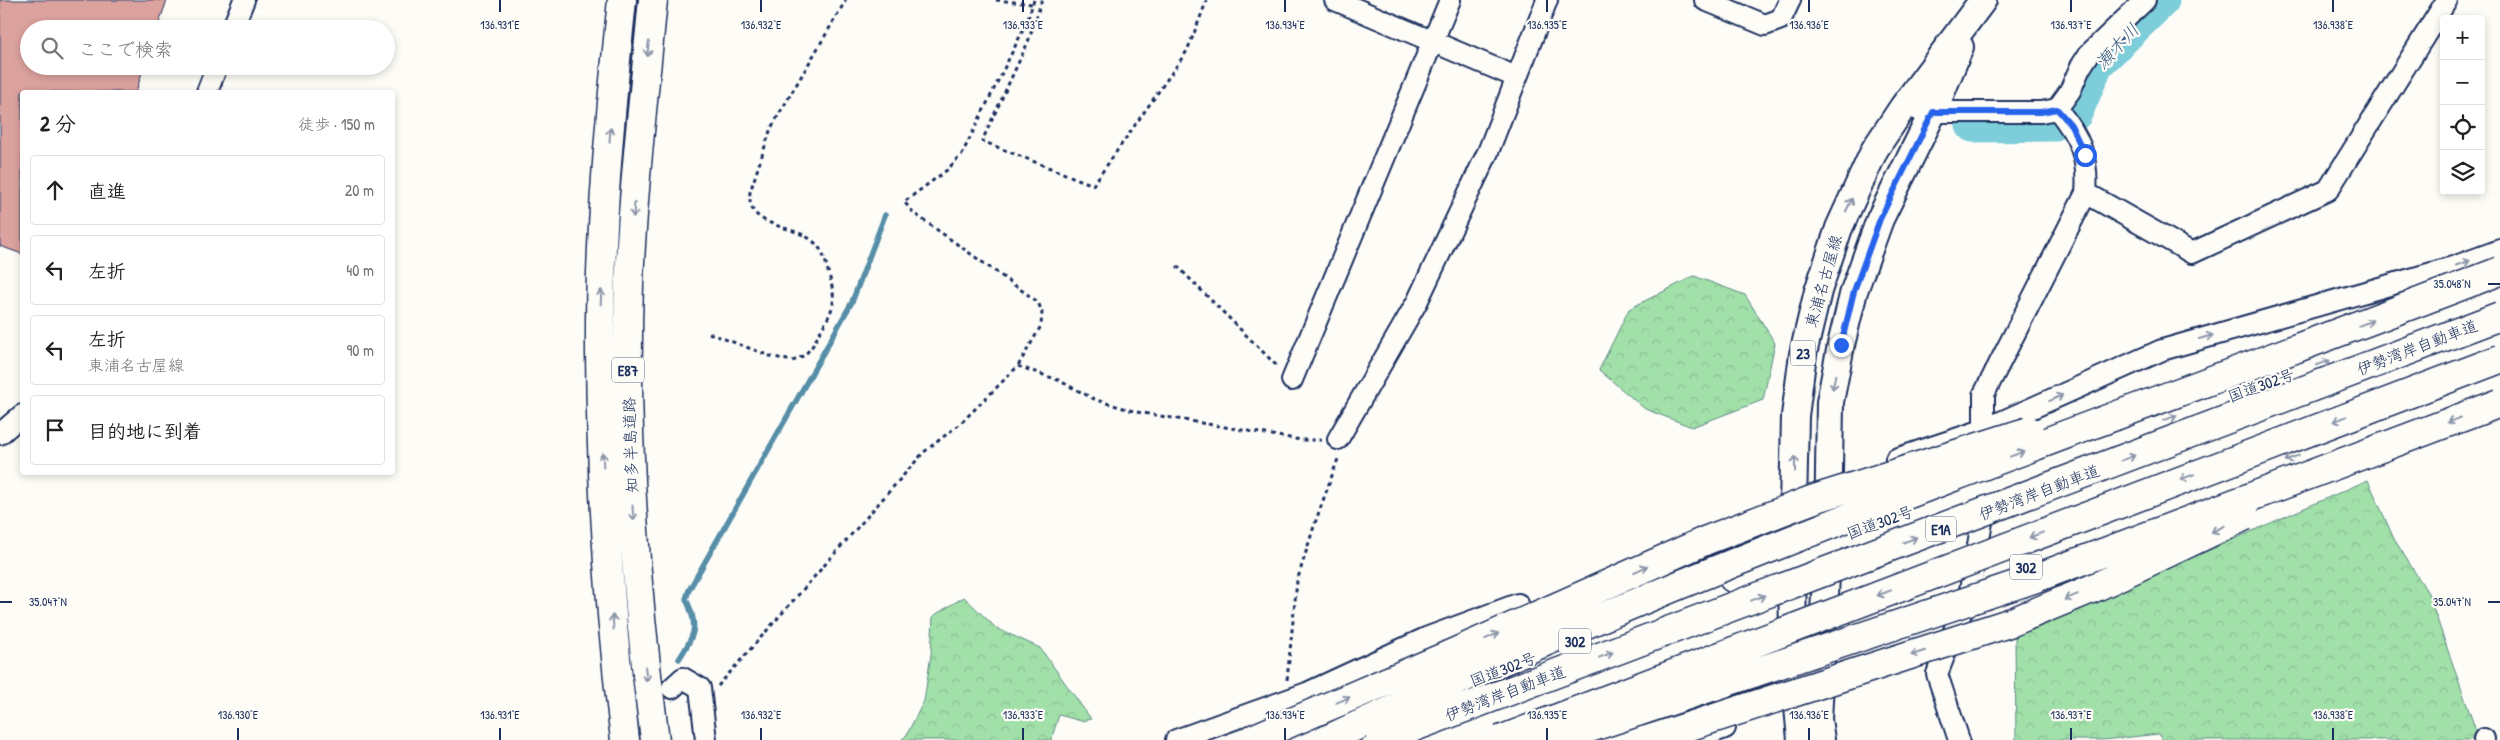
<!DOCTYPE html>
<html lang="ja">
<meta charset="utf-8">
<style>
:root{--surface:#fff;--page:#f2f2f2;--text:#222;--muted:#767676;--line:#e0e0e0}
body{margin:0;font-family:"Patrick Hand","Klee One",sans-serif;background:var(--page);color:var(--text)}
.controls{position:absolute;right:15px;top:15px;display:grid;overflow:hidden;border-radius:5px;box-shadow:0 2px 8px #0003}
.controls button{width:45px;height:45px;display:grid;place-items:center;padding:0;border:0;border-bottom:1px solid var(--line);background:var(--surface);color:var(--text);font:25px sans-serif}
.stop{position:absolute;width:15px;height:15px;margin:-11px;border:4px solid #2563eb;border-radius:50%;background:#fff}
.stop.end{background:#2563eb;border-color:#fff;box-shadow:0 1px 5px #0008}
.list{margin:0;padding:0;list-style:none}
h2{display:flex;justify-content:space-between;align-items:center;height:65px;margin:0;padding:0 20px;font-size:21px}
h2 small{font-size:16px;font-weight:400;color:var(--muted)}
.list li{display:grid;grid-template-columns:32px 1fr auto;gap:15px;align-items:center;box-sizing:border-box;height:70px;margin:0 10px 10px;padding:0 10px;border:1px solid var(--line);border-radius:5px}
.list b{display:block;font-size:19px;white-space:nowrap}
.list p{margin:0;font-size:16px;white-space:nowrap;color:var(--muted)}
.list em{font-size:16px;font-style:normal;color:var(--muted)}
.icon{flex:none;width:28px;height:28px;fill:none;stroke:currentColor;stroke-width:2;stroke-linecap:round;stroke-linejoin:round}
.map{position:relative;flex:none;width:2500px;height:740px;overflow:hidden}
.search{position:absolute;background:var(--surface);box-shadow:0 2px 8px #0003;left:20px;top:20px;width:375px;height:55px;display:flex;align-items:center;gap:12px;box-sizing:border-box;padding:0 18px;border-radius:28px;color:var(--muted);font-size:19px}
.panel{position:absolute;background:var(--surface);box-shadow:0 2px 8px #0003;left:20px;top:90px;width:375px;height:385px;border-radius:5px}
.map>svg:first-child{display:block}
</style>
<div class="map">
<svg width="2500" height="740" viewBox="0 0 2500 740">
<defs>
<pattern id="forest-crowns" width="20" height="18" patternUnits="userSpaceOnUse" patternTransform="scale(1.25)"><rect width="20" height="18" fill="#a1e0a9"/><path d="M2 6a3 3 0 1 1 6 0M12 15a3 3 0 1 1 6 0" fill="none" stroke="#8ac094"/></pattern>
</defs>
<rect width="100%" height="100%" fill="#fdfcf7"/>
<filter id="ink" filterUnits="userSpaceOnUse"><feTurbulence type="fractalNoise" baseFrequency=".02" numOctaves="2"/><feDisplacementMap in="SourceGraphic" scale="10" xChannelSelector="R" yChannelSelector="G"/><feConvolveMatrix kernelMatrix="1 2 1 2 8 2 1 2 1" color-interpolation-filters="sRGB"/></filter>
<g filter="url(#ink)">
<path fill="url(#forest-crowns)" stroke="#5e8884" d="M1694,276L1745,295L1775,343L1763,400L1692,427L1645,409L1599,370L1629,309Z
M2368,480L2394,539L2428,593L2476,731L2471,740H2163L2159,734L2103,740H2016L2015,636Z
M964,597L996,628L1040,648L1091,719L1081,721L1059,715L1051,740H901L906,736L924,701L931,655L933,616Z"/>
<g fill="none" stroke-linecap="round" stroke-linejoin="round">
<path stroke="#568ea8" stroke-width="5.5" d="M679,659C695,635 699,626 686,599L689,590L852,302L885,215"/>
<path stroke="#7ecdda" stroke-width="35" d="M1973,125L2052,124L2075,113L2096,64L2162,0"/>
</g>
<path fill="#dca29e" stroke="#1b2f5e" d="M0,0H167L157,29H29V66H144L136,92H22V254L0,246Z"/>
<g fill="none" stroke-linecap="round" stroke-linejoin="round">
<path stroke="#d0d3d8" stroke-width="20" stroke-dasharray="20 10" stroke-linecap="butt" d="M625,740L672,688"/>
<g stroke="#1b2f5e" stroke-width="24">
<path id="minor" d="M1335,0L1516,77
M1705,0L1765,25L1781,19L1790,0
M232,29L244,0
M207,92L217,66
M1903,107L1933,112H2041L2057,109L2070,91L2080,68L2089,54L2145,0
M2086,193L2192,253L2328,190L2447,0
M1292,380L1450,0
M0,434L22,415
M1338,439L1417,302L1488,152L1547,0
M1984,441V394L2086,193C2089,157 2079,136 2057,109
M1896,459L1983,430L2162,350L2456,266L2500,250
M672,688L683,678L700,688L706,740
M1176,740L1307,693L1426,638L1518,604
M1693,740L1725,728
M1959,740L1937,674L1970,590L1986,500
M2484,740V739"/>
</g>
<g stroke="#1b2f5e" stroke-width="30">
<path id="major" d="M1801,740L1793,651L1792,555L1795,416L1803,354L1818,291L1839,228L1875,149L1903,107L1983,0
M1821,740L1818,719L1828,541L1830,402L1841,345L1854,291L1880,219L1933,112L1960,47"/>
</g>
<g stroke="#1b2f5e" stroke-width="31">
<path id="highway" d="M622,0C610,116 599,234 600,351C601,481 609,611 625,740
M653,0C644,94 633,188 629,283C624,436 635,589 655,740
M1733,578L1828,541L2500,299
M1996,580L2411,410L2500,377"/>
</g>
<path stroke="#1b2f5e" stroke-width="3" stroke-dasharray="4 4" stroke-linecap="butt" d="M996,0L1032,4
M1042,0L1028,42L982,141L1093,185L1187,51L1207,0
M1177,266L1277,366
M709,333L770,356L792,361C808,356 813,346 820,332C834,308 837,302 829,275C826,264 824,252 816,244C795,222 746,231 750,192L771,128L846,0
M1018,366L1058,380L1096,400L1137,412L1301,440H1321
M1287,680L1297,581L1315,523L1339,456
M718,686L924,452L961,423L1018,366L1041,326L1042,312L1038,302L915,214L904,202L947,170L962,154L1026,24L1034,0"/>
<use href="#minor" stroke="#fdfcf7" stroke-width="20"/>
<use href="#major" stroke="#fdfcf7" stroke-width="26"/>
<use href="#highway" stroke="#fdfcf7" stroke-width="28"/>
<g stroke="#1b2f5e" stroke-width="31" stroke-linecap="butt">
<path id="highway-bridge" d="M1250,740L1444,657L1707,540L1814,499L2029,431
M1326,740C1455,681 1584,623 1716,570C1975,465 2239,372 2500,271
M1380,740L2500,316
M1500,740L2500,359
M1554,740L2036,578L2500,403
M1647,740L2012,622L2096,587L2245,516"/>
</g>
<use href="#highway-bridge" stroke="#fdfcf7" stroke-width="28"/>
</g>
<defs><path id="oneway-shaft" d="M-6 0H5M1.5-3L5.5 0L1.5 3" fill="none" stroke-width="1.6" stroke-linecap="round" stroke-linejoin="round" transform="scale(1.25)"/></defs>
<g stroke="#8c96aa">
<use href="#oneway-shaft" transform="translate(648 49) rotate(96)"/>
<use href="#oneway-shaft" transform="translate(610 135) rotate(-86)"/>
<use href="#oneway-shaft" transform="translate(1849 205) rotate(-65)"/>
<use href="#oneway-shaft" transform="translate(634 210) rotate(94)"/>
<use href="#oneway-shaft" transform="translate(2463 263) rotate(-19)"/>
<use href="#oneway-shaft" transform="translate(601 297) rotate(-88)"/>
<use href="#oneway-shaft" transform="translate(2366 323) rotate(-21)"/>
<use href="#oneway-shaft" transform="translate(2206 337) rotate(-16)"/>
<use href="#oneway-shaft" transform="translate(2323 363) rotate(-20)"/>
<use href="#oneway-shaft" transform="translate(1834 382) rotate(101)"/>
<use href="#oneway-shaft" transform="translate(2056 398) rotate(-24)"/>
<use href="#oneway-shaft" transform="translate(2170 418) rotate(-20)"/>
<use href="#oneway-shaft" transform="translate(2340 419) rotate(159)"/>
<use href="#oneway-shaft" transform="translate(2454 420) rotate(160)"/>
<use href="#oneway-shaft" transform="translate(2017 454) rotate(-20)"/>
<use href="#oneway-shaft" transform="translate(2128 458) rotate(-21)"/>
<use href="#oneway-shaft" transform="translate(2292 458) rotate(158)"/>
<use href="#oneway-shaft" transform="translate(603 460) rotate(-92)"/>
<use href="#oneway-shaft" transform="translate(1795 464) rotate(-90)"/>
<use href="#oneway-shaft" transform="translate(2187 477) rotate(159)"/>
<use href="#oneway-shaft" transform="translate(633 513) rotate(86)"/>
<use href="#oneway-shaft" transform="translate(2218 529) rotate(154)"/>
<use href="#oneway-shaft" transform="translate(2036 535) rotate(159)"/>
<use href="#oneway-shaft" transform="translate(1910 540) rotate(-21)"/>
<use href="#oneway-shaft" transform="translate(1641 569) rotate(-24)"/>
<use href="#oneway-shaft" transform="translate(1884 593) rotate(159)"/>
<use href="#oneway-shaft" transform="translate(2071 597) rotate(158)"/>
<use href="#oneway-shaft" transform="translate(1758 598) rotate(-21)"/>
<use href="#oneway-shaft" transform="translate(613 622) rotate(-95)"/>
<use href="#oneway-shaft" transform="translate(1492 636) rotate(-24)"/>
<use href="#oneway-shaft" transform="translate(1918 653) rotate(162)"/>
<use href="#oneway-shaft" transform="translate(1606 655) rotate(-21)"/>
<use href="#oneway-shaft" transform="translate(646 674) rotate(83)"/>
<use href="#oneway-shaft" transform="translate(1343 700) rotate(-23)"/>
</g>
</g>
<g fill="none" stroke-linecap="round" stroke-linejoin="round" filter="url(#ink)">
<path stroke="#2563eb" stroke-width="6" d="M1841,345L1854,291L1880,219L1933,112H2041L2057,109L2071,125L2085,155"/>
</g>
<path fill="none" stroke="#1b2f5e" stroke-width="2" d="M500,0V12M761,0V12M1023,0V12M1285,0V12M1547,0V12M1809,0V12M2071,0V12M2333,0V12M2488,284H2500M0,602H12M2488,602H2500M238,728V740M500,728V740M761,728V740M1023,728V740M1285,728V740M1547,728V740M1809,728V740M2071,728V740M2333,728V740"/>
<g text-anchor="middle" dominant-baseline="central" stroke-width="4.5" stroke-linejoin="round" paint-order="stroke">
<g fill="#fdfcf7" stroke="#5f6c8c" stroke-width="1">
<rect x="1790.5" y="340.5" width="25" height="25" rx="4"/>
<rect x="612" y="357.5" width="32" height="25" rx="4"/>
<rect x="1926" y="516.5" width="30" height="25" rx="4"/>
<rect x="2010" y="554.5" width="32" height="25" rx="4"/>
<rect x="1559" y="628.5" width="32" height="25" rx="4"/>
</g>
<g font-size="15" font-weight="bold" fill="#1b2f5e">
<text x="1803" y="353">23</text>
<text x="628" y="370">E87</text>
<text x="1941" y="529">E1A</text>
<text x="2026" y="567">302</text>
<text x="1575" y="641">302</text>
</g>
<g font-size="16" fill="#1b2f5e" stroke="#fdfcf7">
<text transform="translate(1823 281) rotate(-74)">東浦名古屋線</text>
<text transform="translate(2417 347) rotate(-21)">伊勢湾岸自動車道</text>
<text transform="translate(2261 385) rotate(-20)">国道302号</text>
<text transform="translate(630 445) rotate(-92)">知多半島道路</text>
<text transform="translate(2039 492) rotate(-21)">伊勢湾岸自動車道</text>
<text transform="translate(1880 522) rotate(-20)">国道302号</text>
<text transform="translate(1503 669) rotate(-21)">国道302号</text>
<text transform="translate(1505 693) rotate(-21)">伊勢湾岸自動車道</text>
</g>
<g font-size="18" font-style="italic" fill="#395e83" stroke="#fdfcf7">
<text transform="translate(2117 46) rotate(-47)">瀬木川</text>
</g>
</g>
<g font-size="12" text-anchor="middle" fill="#1b2f5e" stroke="#fdfcf7" stroke-width="4.5" stroke-linejoin="round" paint-order="stroke">
<text x="500" y="29">136.931°E</text>
<text x="761" y="29">136.932°E</text>
<text x="1023" y="29">136.933°E</text>
<text x="1285" y="29">136.934°E</text>
<text x="1547" y="29">136.935°E</text>
<text x="1809" y="29">136.936°E</text>
<text x="2071" y="29">136.937°E</text>
<text x="2333" y="29">136.938°E</text>
<text x="2452" y="288">35.048°N</text>
<text x="48" y="606">35.047°N</text>
<text x="2452" y="606">35.047°N</text>
<text x="238" y="719">136.930°E</text>
<text x="500" y="719">136.931°E</text>
<text x="761" y="719">136.932°E</text>
<text x="1023" y="719">136.933°E</text>
<text x="1285" y="719">136.934°E</text>
<text x="1547" y="719">136.935°E</text>
<text x="1809" y="719">136.936°E</text>
<text x="2071" y="719">136.937°E</text>
<text x="2333" y="719">136.938°E</text>
</g>
</svg>
<div class="controls">
<button>+</button>
<button>−</button>
<button><svg class="icon" aria-label="locate" viewBox="0 0 24 24"><circle cx="12" cy="12" r="6"/><path d="M12 2v4M12 18v4M2 12h4M18 12h4"/></svg></button>
<button><svg class="icon" aria-label="layers" viewBox="0 0 24 24"><path d="M12 4l9 5-9 5-9-5zM3 14l9 5 9-5"/></svg></button>
</div>
<div class="stop" style="left:2085px;top:155px"></div>
<div class="stop end" style="left:1841px;top:345px"></div>
<div class="search"><svg class="icon" aria-label="search" viewBox="0 0 24 24"><circle cx="10" cy="10" r="6"/><path d="M15 15l6 6"/></svg>ここで検索</div>
<section class="panel">
<h2>2 分<small>徒歩 · 150 m</small></h2>
<ul class="list">
<li><svg class="icon" aria-label="ahead" viewBox="0 0 24 24"><path d="M12 20V5M6 11l6-6 6 6"/></svg><div><b>直進</b></div><em>20 m</em></li>
<li><svg class="icon" aria-label="left" viewBox="0 0 24 24"><path d="M17 20v-9H6M10 6l-5 5 5 5"/></svg><div><b>左折</b></div><em>40 m</em></li>
<li><svg class="icon" aria-label="left" viewBox="0 0 24 24"><path d="M17 20v-9H6M10 6l-5 5 5 5"/></svg><div><b>左折</b><p>東浦名古屋線</p></div><em>90 m</em></li>
<li><svg class="icon" aria-label="arrive" viewBox="0 0 24 24"><path d="M6 21V4h12l-3 4 3 4H6"/></svg><div><b>目的地に到着</b></div></li>
</ul>
</section>
</div>
